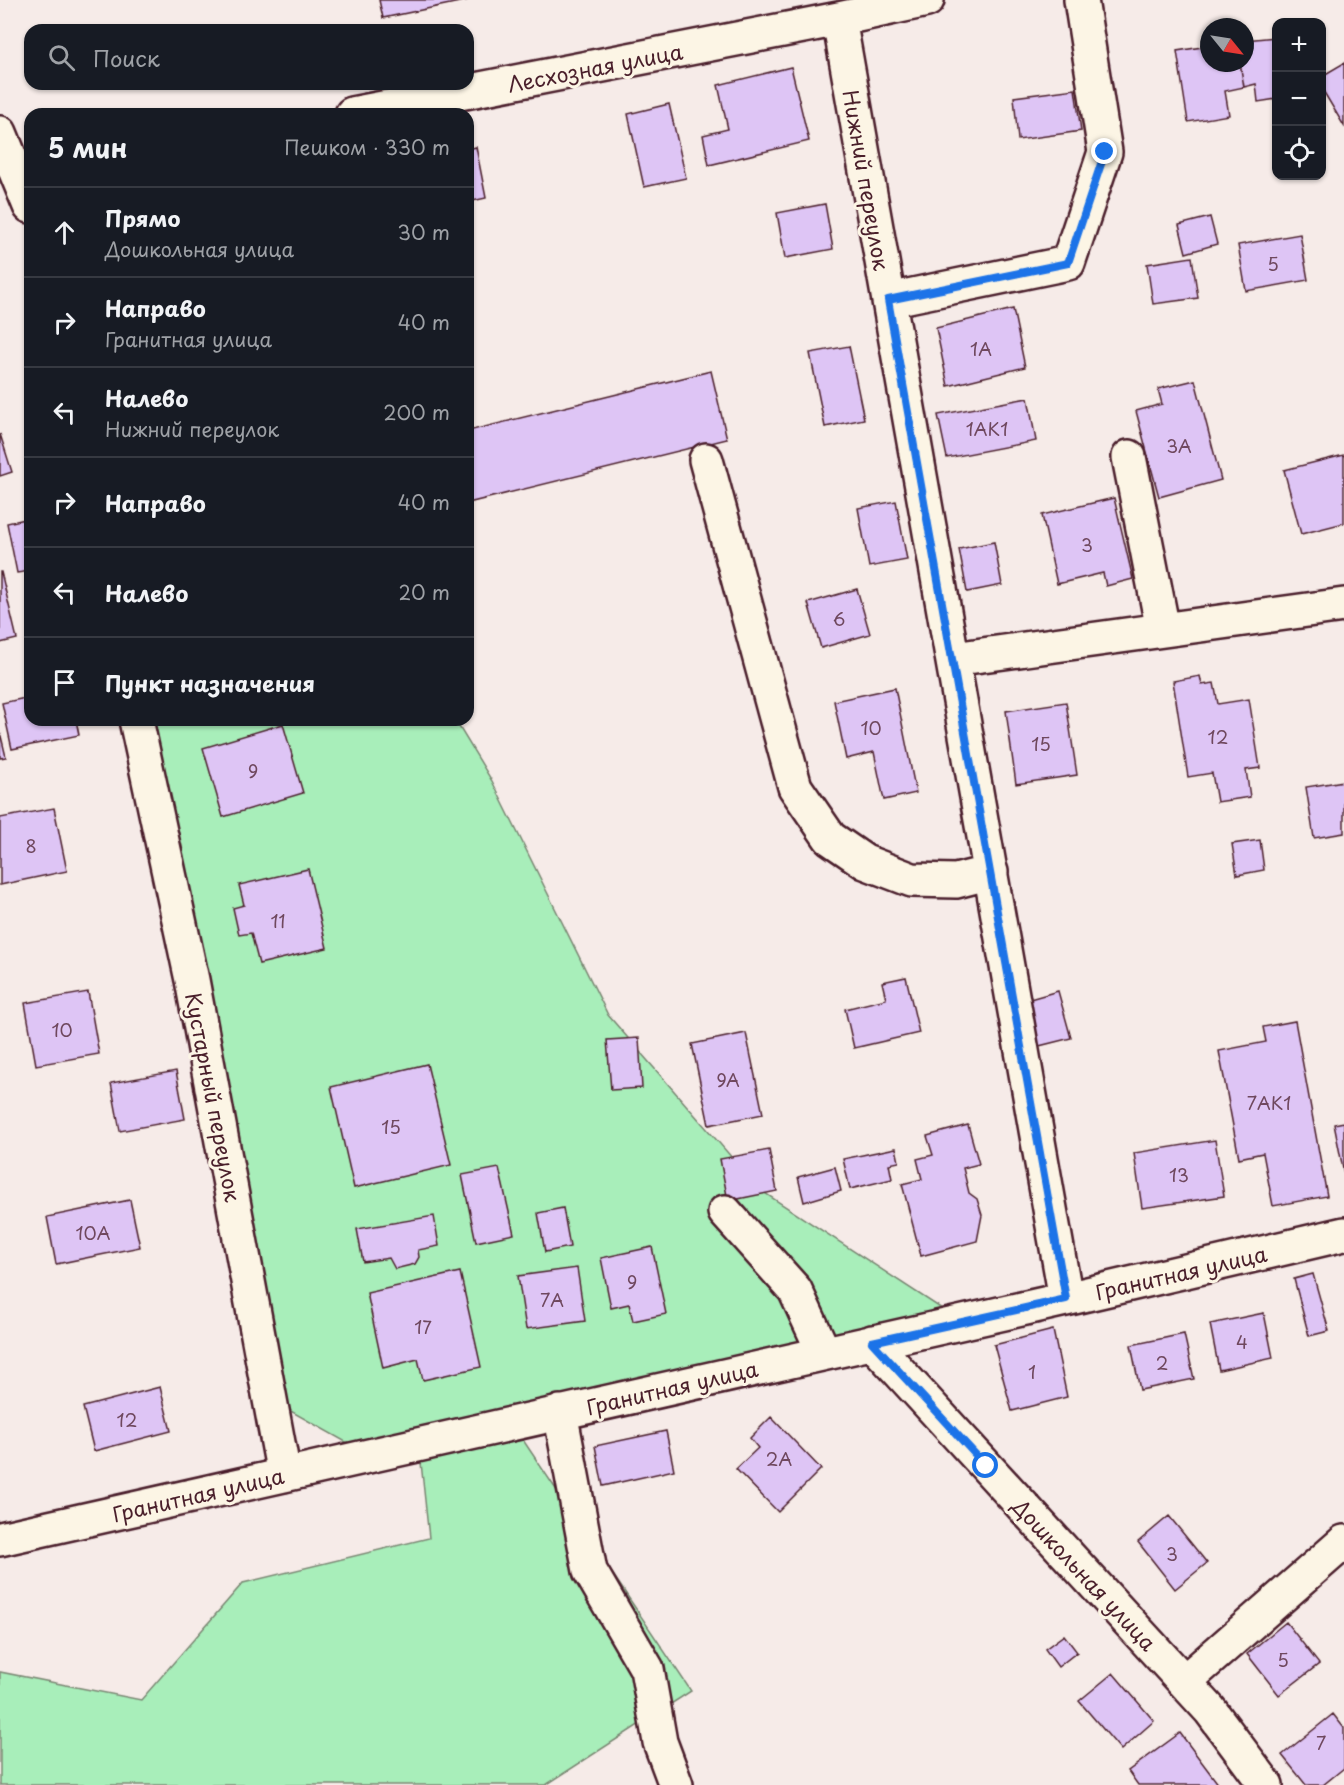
<!DOCTYPE html>
<html lang="ru">
<meta charset="utf-8">
<style>
:root{--surface:#171b24;--page:#242831;--text:#f1f3f6;--muted:#9ea1a6;--line:#363941}
body{margin:0;font-family:"Playpen Sans",sans-serif;background:var(--page);color:var(--text)}
.controls{position:absolute;right:18px;top:18px;display:grid;overflow:hidden;border-radius:12px;box-shadow:0 2px 4px #0004}
.controls button{width:54px;height:54px;display:grid;place-items:center;padding:0;border:0;border-bottom:2px solid var(--line);background:var(--surface);color:var(--text);font:30px sans-serif}
.compass{position:absolute;left:1200px;top:18px;width:54px;height:54px;border-radius:50%;background:var(--surface);box-shadow:0 2px 4px #0004;rotate:120deg}
.stop{position:absolute;width:18px;height:18px;margin:-14px;border:4px solid #1a73e8;border-radius:50%;background:#fff}
.stop.end{background:#1a73e8;border-color:#fff;box-shadow:0 2px 6px #0008}
.list{margin:0;padding:0;list-style:none}
h2{display:flex;justify-content:space-between;align-items:center;height:78px;margin:0;padding:0 24px;font-size:26px}
h2 small{font-size:20px;font-weight:400;color:var(--muted)}
.list li{display:grid;grid-template-columns:39px 1fr auto;gap:18px;align-items:center;box-sizing:border-box;height:90px;padding:0 24px;border-top:2px solid var(--line)}
.list b{display:block;font-size:22px;white-space:nowrap}
.list p{margin:0;font-size:20px;white-space:nowrap;color:var(--muted)}
.list em{font-size:20px;font-style:normal;color:var(--muted)}
.icon{flex:none;width:33px;height:33px;fill:none;stroke:currentColor;stroke-width:2;stroke-linecap:round;stroke-linejoin:round}
.map{position:relative;flex:none;width:1344px;height:1785px;overflow:hidden}
.search{position:absolute;background:var(--surface);box-shadow:0 2px 4px #0004;left:24px;top:24px;width:450px;height:66px;display:flex;align-items:center;gap:15px;box-sizing:border-box;padding:0 21px;border-radius:18px;color:var(--muted);font-size:22px}
.panel{position:absolute;background:var(--surface);box-shadow:0 2px 4px #0004;left:24px;top:108px;width:450px;height:618px;border-radius:18px}
.map>svg:first-child{display:block}
</style>
<div class="map">
<svg width="1344" height="1785" viewBox="0 0 1344 1785">
<rect width="100%" height="100%" fill="#f6ebe8"/>
<filter id="ink" filterUnits="userSpaceOnUse"><feTurbulence type="fractalNoise" baseFrequency=".0167" numOctaves="2"/><feDisplacementMap in="SourceGraphic" scale="12" xChannelSelector="R" yChannelSelector="G"/><feConvolveMatrix kernelMatrix="1 2 1 2 8 2 1 2 1" color-interpolation-filters="sRGB"/></filter>
<g filter="url(#ink)">
<path fill="#a8eeba" stroke="#798672" stroke-width="1.5" d="M136,720H455L492,781L608,1015L760,1190L962,1322L369,1455L271,1400Z
M517,1431L691,1691L546,1785H0V1672L141,1700L243,1583L429,1538L420,1453Z"/>
<path fill="#dec5f5" stroke="#4a1f2b" stroke-width="1.5" d="M379,0H469L383,18Z
M1276,37V99L1258,102L1256,84L1244,87L1240,63H1245V40Z
M1209,46V63H1240L1244,87L1225,91L1229,115L1188,122L1177,51Z
M1344,63V126L1322,89V76Z
M791,67L809,141L709,165L703,135L728,129L718,85Z
M1075,89L1081,131L1018,140L1014,97Z
M669,104L686,178L644,187L628,114Z
M476,147L486,198L468,202V149Z
M825,204L833,249L785,258L777,213Z
M1210,217L1217,244L1186,253L1179,225Z
M1300,234L1308,280L1246,291L1238,245Z
M1192,257L1198,298L1153,304L1147,264Z
M1013,309L1025,367L948,386L936,328Z
M849,346L864,419L825,427L810,353Z
M711,371L727,439L468,503V431Z
M1195,380L1221,480L1159,497L1136,411L1162,404L1158,389Z
M1028,398L1036,441L947,458L938,415Z
M0,434L12,472L0,476Z
M1344,455V523L1301,534L1284,470Z
M1114,498L1133,579L1106,586L1103,573L1057,584L1042,515Z
M896,501L907,560L869,567L858,508Z
M30,518V571L17,573L7,523Z
M994,542L1002,585L967,592L959,549Z
M0,572H1L17,639L0,643Z
M857,589L870,634L821,648L808,603Z
M1200,676L1202,685L1214,683L1218,704L1249,699L1260,768L1246,770L1250,797L1217,802L1212,773L1188,777L1173,681Z
M895,688L916,793L884,800L874,752L846,759L834,701Z
M30,697V720H76L79,735L12,749L2,703Z
M1066,702L1077,775L1016,784L1006,711Z
M283,724L303,793L223,817L203,748Z
M0,732L6,757L0,758Z
M1344,781V833L1314,838L1306,787Z
M54,808L67,871L0,885V818Z
M1260,840L1264,870L1237,875L1232,844Z
M308,869L327,948L259,964L251,933L239,935L233,908L244,905L239,885Z
M906,977L919,1033L854,1048L845,1009L886,999L882,982Z
M1058,991L1071,1038L1035,1047L1023,1001Z
M88,992L99,1054L36,1065L25,1003Z
M1295,1021L1327,1196L1273,1206L1263,1153L1239,1158L1219,1051L1266,1042L1263,1027Z
M746,1033L763,1114L709,1125L692,1044Z
M639,1038L642,1088L611,1090L607,1040Z
M427,1064L451,1165L354,1188L331,1087Z
M176,1071L185,1119L120,1131L111,1083Z
M1344,1122V1174L1334,1124Z
M968,1125L979,1164L963,1168L969,1193L977,1199L982,1215L977,1241L921,1256L902,1184L922,1179L917,1159L933,1155L927,1136Z
M1215,1140L1224,1196L1142,1208L1134,1153Z
M896,1148L899,1162L889,1164L892,1179L850,1189L843,1159Z
M769,1150L777,1191L728,1201L720,1159Z
M835,1167L841,1191L804,1202L798,1177Z
M499,1168L514,1234L476,1242L462,1175Z
M130,1200L140,1247L56,1264L47,1217Z
M563,1208L570,1247L545,1252L538,1213Z
M434,1216L439,1246L418,1250L419,1257L415,1264L395,1269L389,1258L363,1262L357,1229Z
M652,1247L666,1314L633,1321L629,1304L611,1308L601,1258Z
M577,1268L585,1321L526,1329L518,1276Z
M460,1272L481,1367L423,1380L418,1359L383,1368L367,1293Z
M1313,1274L1329,1331L1309,1336L1294,1279Z
M1264,1313L1273,1358L1219,1370L1210,1324Z
M1053,1330L1067,1397L1012,1411L994,1345Z
M1184,1334L1194,1379L1140,1390L1131,1345Z
M160,1387L171,1431L94,1451L83,1407Z
M771,1417L821,1469L778,1512L736,1469L758,1448L750,1438Z
M666,1431L674,1470L603,1486L595,1446Z
M1169,1516L1207,1563L1175,1589L1138,1542Z
M1286,1622L1319,1664L1279,1695L1247,1654Z
M1064,1635L1077,1652L1058,1667L1045,1649Z
M1113,1673L1154,1721L1121,1750L1079,1701Z
M1333,1714L1344,1728V1768L1323,1785H1306L1282,1755Z
M1180,1733L1219,1785H1138L1128,1771Z"/>
<g fill="none" stroke-linecap="round" stroke-linejoin="round">
<g stroke="#4a1f2b" stroke-width="38">
<path id="minor" d="M839,19L1066,1299
M352,114L839,19L927,0
M0,133L30,206
M889,300L1068,263L1105,152L1081,0
M1129,457L1163,630
M706,460L795,787L830,838L865,862L912,880L956,881L991,872
M953,659L1344,605
M136,720L192,980L284,1475
M725,1212L795,1290L824,1353
M872,1342L1210,1710L1266,1785
M560,1412L590,1571L647,1669L660,1742L676,1785
M0,1539L1066,1299L1344,1234
M1184,1682L1344,1542"/>
</g>
<use href="#minor" stroke="#fcf5e5" stroke-width="33"/>
</g>
</g>
<g fill="none" stroke-linecap="round" stroke-linejoin="round" filter="url(#ink)">
<path stroke="#1a73e8" stroke-width="8" d="M986,1466L872,1342L1066,1299L888,300L1068,263L1105,152"/>
</g>
<g text-anchor="middle" dominant-baseline="central" stroke-width="6" stroke-linejoin="round" paint-order="stroke">
<g font-size="18" fill="#6f485e">
<text x="1273" y="263">5</text>
<text x="981" y="348">1А</text>
<text x="987" y="428">1АК1</text>
<text x="1179" y="445">3А</text>
<text x="1087" y="544">3</text>
<text x="839" y="618">6</text>
<text x="871" y="727">10</text>
<text x="1218" y="736">12</text>
<text x="1041" y="743">15</text>
<text x="253" y="770">9</text>
<text x="31" y="845">8</text>
<text x="278" y="920">11</text>
<text x="62" y="1029">10</text>
<text x="728" y="1079">9А</text>
<text x="1269" y="1102">7АК1</text>
<text x="391" y="1126">15</text>
<text x="1179" y="1174">13</text>
<text x="93" y="1232">10А</text>
<text x="632" y="1281">9</text>
<text x="552" y="1299">7А</text>
<text x="423" y="1326">17</text>
<text x="1242" y="1341">4</text>
<text x="1162" y="1362">2</text>
<text x="1032" y="1371">1</text>
<text x="127" y="1419">12</text>
<text x="779" y="1458">2А</text>
<text x="1172" y="1553">3</text>
<text x="1283" y="1659">5</text>
<text x="1321" y="1742">7</text>
</g>
<g font-size="21" fill="#4a1f2b" stroke="#fcf5e5">
<text transform="translate(595 67) rotate(-11)">Лесхозная улица</text>
<text transform="translate(867 180) rotate(80)">Нижний переулок</text>
<text transform="translate(214 1097) rotate(79)">Кустарный переулок</text>
<text transform="translate(1181 1272) rotate(-13)">Гранитная улица</text>
<text transform="translate(672 1387) rotate(-13)">Гранитная улица</text>
<text transform="translate(198 1494) rotate(-13)">Гранитная улица</text>
<text transform="translate(1085 1574) rotate(47)">Дошкольная улица</text>
</g>
</g>
</svg>
<div class="controls">
<button>+</button>
<button>−</button>
<button><svg class="icon" aria-label="locate" viewBox="0 0 24 24"><circle cx="12" cy="12" r="6"/><path d="M12 2v4M12 18v4M2 12h4M18 12h4"/></svg></button>
</div>
<svg class="compass" viewBox="-18 -18 36 36"><path d="M0-13l5 13h-10z" fill="#e53935"/><path d="M0 13l5-13h-10z" fill="#9ea1a6"/></svg>
<div class="stop" style="left:986px;top:1466px"></div>
<div class="stop end" style="left:1105px;top:152px"></div>
<div class="search"><svg class="icon" aria-label="search" viewBox="0 0 24 24"><circle cx="10" cy="10" r="6"/><path d="M15 15l6 6"/></svg>Поиск</div>
<section class="panel">
<h2>5 мин<small>Пешком · 330 m</small></h2>
<ul class="list">
<li><svg class="icon" aria-label="ahead" viewBox="0 0 24 24"><path d="M12 20V5M6 11l6-6 6 6"/></svg><div><b>Прямо</b><p>Дошкольная улица</p></div><em>30 m</em></li>
<li><svg class="icon" aria-label="right" viewBox="0 0 24 24"><path d="M7 20v-9h11M14 6l5 5-5 5"/></svg><div><b>Направо</b><p>Гранитная улица</p></div><em>40 m</em></li>
<li><svg class="icon" aria-label="left" viewBox="0 0 24 24"><path d="M17 20v-9H6M10 6l-5 5 5 5"/></svg><div><b>Налево</b><p>Нижний переулок</p></div><em>200 m</em></li>
<li><svg class="icon" aria-label="right" viewBox="0 0 24 24"><path d="M7 20v-9h11M14 6l5 5-5 5"/></svg><div><b>Направо</b></div><em>40 m</em></li>
<li><svg class="icon" aria-label="left" viewBox="0 0 24 24"><path d="M17 20v-9H6M10 6l-5 5 5 5"/></svg><div><b>Налево</b></div><em>20 m</em></li>
<li><svg class="icon" aria-label="arrive" viewBox="0 0 24 24"><path d="M6 21V4h12l-3 4 3 4H6"/></svg><div><b>Пункт назначения</b></div></li>
</ul>
</section>
</div>
